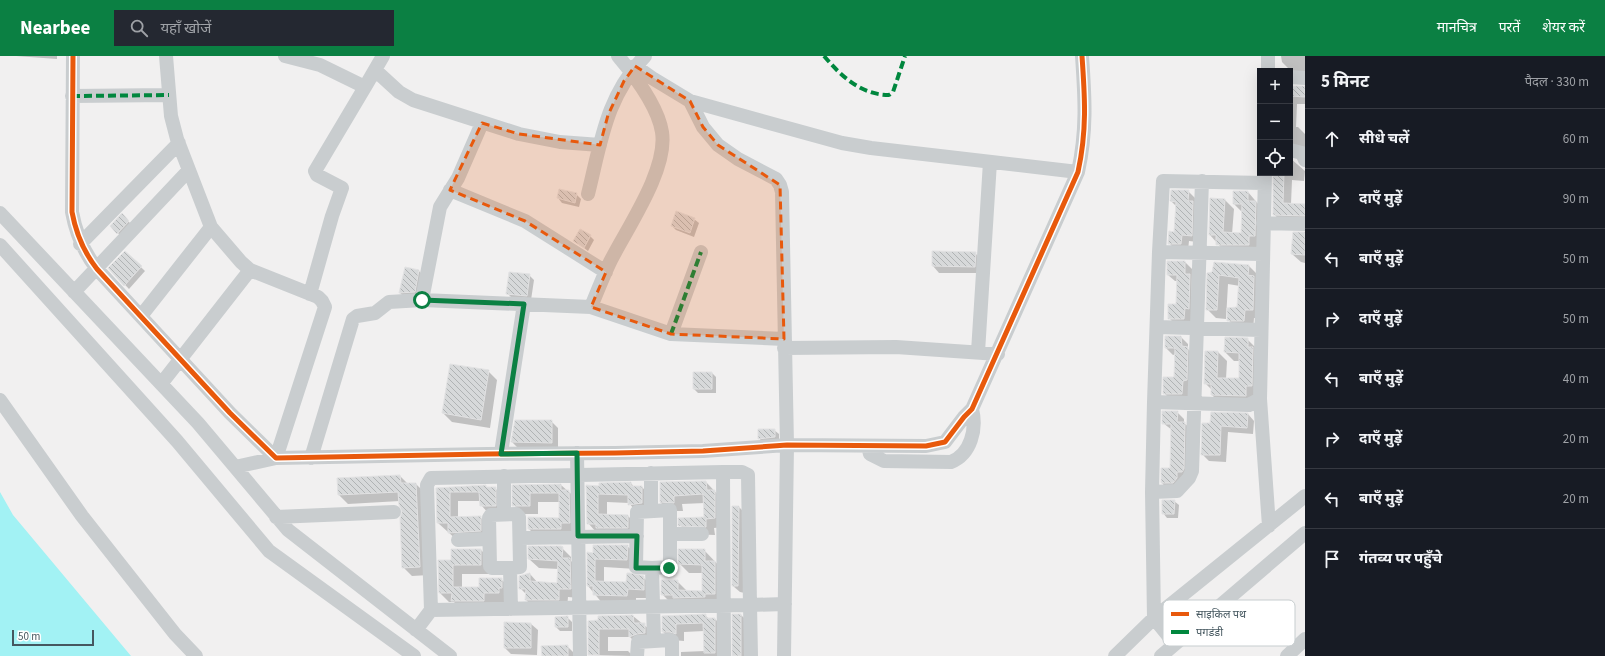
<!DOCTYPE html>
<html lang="hi">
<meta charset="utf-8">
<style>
:root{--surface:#171b24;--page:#242831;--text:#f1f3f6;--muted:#9ea1a6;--line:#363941;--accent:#0b8043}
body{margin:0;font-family:"Source Sans 3","Noto Sans Devanagari",sans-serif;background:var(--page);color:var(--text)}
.controls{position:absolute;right:12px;top:12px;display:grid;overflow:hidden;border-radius:0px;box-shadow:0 4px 16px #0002}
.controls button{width:36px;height:36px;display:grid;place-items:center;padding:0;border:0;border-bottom:1px solid var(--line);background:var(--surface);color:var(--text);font:20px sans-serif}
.scale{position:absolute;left:12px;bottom:10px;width:82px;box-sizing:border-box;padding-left:4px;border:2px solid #45575f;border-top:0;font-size:11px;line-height:14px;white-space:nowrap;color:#45575f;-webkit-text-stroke:3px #fff;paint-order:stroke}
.stop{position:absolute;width:12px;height:12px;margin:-9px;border:3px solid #0b8043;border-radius:50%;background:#fff}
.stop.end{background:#0b8043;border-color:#fff;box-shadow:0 1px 4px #0008}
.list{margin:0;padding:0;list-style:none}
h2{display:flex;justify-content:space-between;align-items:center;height:52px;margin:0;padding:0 16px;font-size:17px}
h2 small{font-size:13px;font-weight:400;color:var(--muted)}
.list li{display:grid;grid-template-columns:26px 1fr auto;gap:12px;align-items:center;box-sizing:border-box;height:60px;padding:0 16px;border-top:1px solid var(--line)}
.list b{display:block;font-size:15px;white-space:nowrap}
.list em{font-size:13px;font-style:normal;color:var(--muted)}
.icon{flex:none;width:22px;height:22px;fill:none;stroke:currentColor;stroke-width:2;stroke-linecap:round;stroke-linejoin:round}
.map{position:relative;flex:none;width:1305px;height:600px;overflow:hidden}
header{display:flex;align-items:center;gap:24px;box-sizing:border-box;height:56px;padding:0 20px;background:var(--accent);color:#fff}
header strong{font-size:19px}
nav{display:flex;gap:22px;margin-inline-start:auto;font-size:14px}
.search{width:280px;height:36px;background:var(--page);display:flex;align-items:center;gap:10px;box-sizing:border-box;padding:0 14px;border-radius:0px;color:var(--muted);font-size:15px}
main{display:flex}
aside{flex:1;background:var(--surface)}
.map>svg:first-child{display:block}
</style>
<header>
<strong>Nearbee</strong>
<div class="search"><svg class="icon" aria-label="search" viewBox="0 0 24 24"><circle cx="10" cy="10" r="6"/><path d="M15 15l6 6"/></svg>यहाँ खोजें</div>
<nav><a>मानचित्र</a><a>परतें</a><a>शेयर करें</a></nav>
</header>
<main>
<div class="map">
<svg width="1305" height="600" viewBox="0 0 1305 600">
<defs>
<pattern id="building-back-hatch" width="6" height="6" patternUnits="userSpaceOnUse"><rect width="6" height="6" fill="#d7d9da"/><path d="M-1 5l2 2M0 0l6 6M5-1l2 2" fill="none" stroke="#b0b3b4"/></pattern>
</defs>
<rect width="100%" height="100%" fill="#f1f0f0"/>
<path fill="#a2f2f4" d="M0,436L13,459L131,600H0Z"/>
<path fill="#0003" d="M16,0H57V3Z
M1281,0H1305V15H1291L1282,6Z
M1290,30L1305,31V48H1297L1296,71H1298L1305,78V95L1296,94L1290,101Z
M1290,102L1305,115L1304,125L1292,124L1291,148L1305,149V168L1282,167L1274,158V117H1290Z
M1188,135L1195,142L1198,186L1189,185L1188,194H1176L1169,187L1175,177L1177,151L1171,145Z
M1248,136L1265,156L1258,198L1226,197L1210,179L1225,144L1234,153L1232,178H1242L1243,157L1234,148Z
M576,138L581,143L579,151L562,147L558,142Z
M122,159L133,170L122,181L111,170Z
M694,163L699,167L694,181L676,174L672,170Z
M1305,177V207L1301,206L1292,198Z
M590,180L594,184L588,195L575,185Z
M125,196L145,215L129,233L109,212Z
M975,197L982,204L981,217H939L933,210Z
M1185,206L1192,213L1191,270L1176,269L1169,262L1177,249L1178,225H1175L1168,219Z
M1215,207L1249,210L1258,219L1262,263L1254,262L1253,274L1238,273L1228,264L1238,252L1240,230L1228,228L1226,263L1216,262L1207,253Z
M419,215L425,222L421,242L407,243L400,237Z
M529,219L534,224L531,244L512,242L508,238Z
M1181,281L1188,288V293L1194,299L1188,344H1171L1164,337L1175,322L1176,298L1173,299L1166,292Z
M1247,283L1256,292L1254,349L1221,348L1212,339V334L1205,327L1218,296L1227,305L1226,323H1240V305H1234L1225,296Z
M488,315L497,324L490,372L452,366L443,357Z
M712,317L716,321V337H698L694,333Z
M1177,356L1184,363V367L1192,374L1189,422L1168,434L1162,427L1171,413L1172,374L1163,367Z
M1248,358L1254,365L1253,378L1228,376L1226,406L1209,405L1202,398L1211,368Z
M516,365H551L558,372V393H519L512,386Z
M774,374L779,378V385L763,387L759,382Z
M400,420L408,428H416L425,437L429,519L412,520L403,511L404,456L400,445L348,448L339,439Z
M706,426L723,444V471L714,472L715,479L689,478L680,469L705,462V447L682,448L683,455H670L660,446Z
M631,427L634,431H642L651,441L638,458L629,447L607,446V459L628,460L637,469V480L597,477L588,467L600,431Z
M561,429L578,444V476L538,482L529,473L560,463V446H538V458H523L514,449V430Z
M485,430L487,432H495L504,441V458L490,459L481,449L480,445H458V462H481L490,471L489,484L458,485L438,467L437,433Z
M1174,445L1179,449L1178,462H1167L1163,457Z
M733,451H739L746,458L745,537L740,536L733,530Z
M627,490L637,499L636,513L604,511V526L627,527L643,521L652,530L653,542H636V549L603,548L588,530L594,498Z
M562,492L571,501V505L579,512V542L568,541L567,552L536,553L526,544L527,539L520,532L530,518L538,527L558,528L559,513L539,512L529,503Z
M481,494L490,503V518H462V532H480L501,523L510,532L508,546H493V553L462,554L454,546H449L440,537L452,505Z
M704,494L724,515V546L671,547L662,538L677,525L687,535L703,536V517H689L680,508Z
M705,559L709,563H715L723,571V600H681V596L705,595L704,575L684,576V585L672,584L663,576V561Z
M741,559L749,567V600H733Z
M633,560L654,577L639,590L630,581H608V595H628L633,600L589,599V566Z
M567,561L572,566V575H560L556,571Z
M531,568L538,574L537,599L511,598L505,592Z
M567,590L574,597V600H543Z"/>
<path fill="url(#building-back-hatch)" stroke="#e2e2e3" d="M1290,30H1305V41L1290,40Z
M1273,117H1284L1283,147L1305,148V160L1273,159Z
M559,133L577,137L575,147L557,142Z
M1171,134H1189L1188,145H1193L1192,180L1182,179L1181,188H1168L1169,175L1174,176L1176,146L1170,145Z
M1233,135H1248V145H1256L1255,180H1249V189H1216V179H1209L1210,142L1225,143L1223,176L1241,177L1242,148H1233Z
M676,155L695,162L690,177L671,170Z
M122,157L129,165L117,178L110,170Z
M580,173L591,179L584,192L573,185Z
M1293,176H1305V199L1291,198Z
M125,195L142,210L124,230L108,212Z
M932,195L976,196L975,211L932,210Z
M1167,205H1185V218H1190L1189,253L1185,252L1184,263H1168V248H1176L1177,219H1167Z
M1214,206L1249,209L1248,219L1254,220L1253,254H1245L1244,265H1227V252L1237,251L1239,222L1219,219L1217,254H1206L1207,217L1212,216Z
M405,211L419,214L415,236L399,237Z
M509,216L530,218L527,240L506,238Z
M1165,280H1181L1182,290L1188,291L1187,324L1183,325L1182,338H1163V321H1174L1175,292H1165Z
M1225,281L1248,282V291H1253L1252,330H1246V340L1211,339V328H1204L1205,295H1218L1217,322H1239V297L1224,296Z
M450,308L489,314L481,364L442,357Z
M693,316H712V333H693Z
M1162,355H1178L1177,366H1185L1184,413L1182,416H1177V422L1173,427H1161V412H1170L1171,368H1162Z
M1211,356L1248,357L1247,372L1221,370L1220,399H1201L1202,367H1210Z
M515,364H552V387L511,386Z
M758,373H775V381L758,383Z
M400,419L401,427H416L420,511L402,512L400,462L402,456L399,449L398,436L338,439L337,422Z
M706,425L707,434H715V462L706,463V471L678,470V462L704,461L703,438L674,440V447L660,446V426Z
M631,426V430H642V447L628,449V439L598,438V458L628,459V472H596V468H587L586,429L599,430V427Z
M561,428V434H569L570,467H561V473H528V461L559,462V437H530V450H512V429Z
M486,429V431H496V450H480L479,436H450V461L481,460V475L448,477V467H437L436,432Z
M1162,444H1175L1174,458H1162Z
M732,450H739L738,530H732Z
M593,489H628L627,504L595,503V525L626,526L627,517H630L644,520V534L628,533L627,540L593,539V530H587V496L593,497Z
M528,490H561L563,491L562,502H570L571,533H559V544H525L526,533H519V520L530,517V525L557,527L558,505L528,503Z
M451,493H481V509H453V531H479V522H502V532H499V537H484V545H451L452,537H439L438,504H451Z
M678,493H705V505H715V538H705V541L673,542V539H661V524H678V534L702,535V509L678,508Z
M706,558V562H715V597H704L703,567L676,568V578L670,576H662V560Z
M732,558H741V600H732Z
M633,559L634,567H645V577L637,578L629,581V573H599V599H588V565L598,564V560Z
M568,560V571H555V561Z
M504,566L531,567V592H504Z
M568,589V600H542L541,590Z"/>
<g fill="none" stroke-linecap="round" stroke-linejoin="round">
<path stroke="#c9cdcf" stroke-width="14" d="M73,0L72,156C76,178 83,195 97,213L230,357L276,402L487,398L615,397L703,395L787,389L926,390L945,386L964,361L972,353L1078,116C1087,75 1085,42 1082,0
M166,0L171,60L177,83L211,171L241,206L250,214L318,241L322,245L325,251L276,402L235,411
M285,0L320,9L365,31L383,0
M618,0C634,19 658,51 662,76C668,114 627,172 610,206C603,221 597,236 591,251L671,278L784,283
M635,10L652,22L690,45L703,71L718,89L738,103L776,123L780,129L782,136L787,389L784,600
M375,14L399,36L413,44L519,78L560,86L600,89
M1268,15V0
M1290,21L1305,22
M72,40L169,39
M690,45L842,87L871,92L1078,116
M482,67L458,122L440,151L422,244L591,251
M1290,94L1302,97L1305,104
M450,134L525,165L606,216
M588,138C601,86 606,40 645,0
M0,157L198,367L288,474L450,600
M1263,167L1305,168
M80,188L179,87
M0,189L177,385L269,495L414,600
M1159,196L1163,125L1264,127
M74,236L189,114
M310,238L332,160L342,132L317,119L315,115L365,31
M141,260L211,171
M1157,271L1261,274
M671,278L701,196
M784,292L896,291L998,298
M978,296L990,106
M161,328L250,214
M1260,343L1269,470
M0,344L82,460L175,578L196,600
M1154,346L1159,196L1263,198
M868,390L870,398L884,405L951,406C971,398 977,373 972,353
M501,397L524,248
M577,397L580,600
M311,402L353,263L357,260L375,257L389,246L422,244
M723,416L724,600
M504,420V458
M1152,436L1177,435L1189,422L1192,415L1202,125
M651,455V417
M276,461L394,456
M671,478H702
M520,482L637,480
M458,484L489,483
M510,512L520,511V509L519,461L516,458L491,459L489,462L490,510L492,512H510L511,553
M652,512L670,511V454L637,456L636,511L652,512L654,585
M416,574L431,554L427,429L431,422L723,416H742L748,419L750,549L431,554
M1175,588L1154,562L1152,436L1154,346L1249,349L1260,343L1265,117
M637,600L638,586L670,584L672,585V600
M751,600L750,549L785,548
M1115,600L1154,562L1305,440
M1161,600L1305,477
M1287,600L1305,583"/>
<path stroke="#00873e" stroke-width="4" stroke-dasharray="8 4" stroke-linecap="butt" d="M824,0C841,20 861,39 889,39L893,36L905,0
M72,40L169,39
M671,278L701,196"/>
<g stroke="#fff" stroke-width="8">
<path id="cycleway" d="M73,0L72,156C76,178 83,195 97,213L230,357L276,402L487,398L615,397L703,395L787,389L926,390L945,386L964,361L972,353L1078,116C1087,75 1085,42 1082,0"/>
</g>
<use href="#cycleway" stroke="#e8590c" stroke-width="5"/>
</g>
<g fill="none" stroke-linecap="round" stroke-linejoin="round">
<path stroke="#0b8043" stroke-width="5" d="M422,244L524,248L501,398L577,397L578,480H637L636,512H669"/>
</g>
<path fill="#e8590c" fill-opacity="0.2" stroke="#e8590c" stroke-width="3" stroke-dasharray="8 5" stroke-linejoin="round" d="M635,10L690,45L703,71L718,89L780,129L784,283L671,278L591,251L606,216L525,165L450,134L482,67L519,78L600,89L608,59L624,25Z"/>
<rect x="1163" y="544" width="132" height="46" rx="6" fill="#fff" stroke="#c7cdcf" stroke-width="1"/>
<rect x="1171" y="556" width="18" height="4" fill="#e8590c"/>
<rect x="1171" y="574" width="18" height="4" fill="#00873e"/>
<g font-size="11" fill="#45575f">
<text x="1196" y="562">साइकिल पथ</text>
<text x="1196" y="580">पगडंडी</text>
</g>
</svg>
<div class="controls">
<button>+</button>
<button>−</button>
<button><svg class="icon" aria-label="locate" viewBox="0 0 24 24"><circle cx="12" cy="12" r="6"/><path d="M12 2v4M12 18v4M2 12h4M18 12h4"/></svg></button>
</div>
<div class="scale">50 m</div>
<div class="stop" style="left:422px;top:244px"></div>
<div class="stop end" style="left:669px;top:512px"></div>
</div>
<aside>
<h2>5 मिनट<small>पैदल · 330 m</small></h2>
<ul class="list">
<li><svg class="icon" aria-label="ahead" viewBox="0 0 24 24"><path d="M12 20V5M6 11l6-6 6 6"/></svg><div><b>सीधे चलें</b></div><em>60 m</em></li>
<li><svg class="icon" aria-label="right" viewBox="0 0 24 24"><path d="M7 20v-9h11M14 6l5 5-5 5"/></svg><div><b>दाएँ मुड़ें</b></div><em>90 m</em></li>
<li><svg class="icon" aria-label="left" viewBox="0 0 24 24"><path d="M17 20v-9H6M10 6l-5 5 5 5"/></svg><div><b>बाएँ मुड़ें</b></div><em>50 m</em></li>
<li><svg class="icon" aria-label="right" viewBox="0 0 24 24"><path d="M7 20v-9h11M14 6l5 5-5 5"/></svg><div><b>दाएँ मुड़ें</b></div><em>50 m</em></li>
<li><svg class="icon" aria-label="left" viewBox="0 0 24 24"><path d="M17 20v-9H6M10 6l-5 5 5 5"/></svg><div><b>बाएँ मुड़ें</b></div><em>40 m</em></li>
<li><svg class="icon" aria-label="right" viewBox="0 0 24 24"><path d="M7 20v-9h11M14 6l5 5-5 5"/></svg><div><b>दाएँ मुड़ें</b></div><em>20 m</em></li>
<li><svg class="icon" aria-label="left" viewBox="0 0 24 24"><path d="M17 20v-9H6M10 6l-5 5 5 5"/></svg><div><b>बाएँ मुड़ें</b></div><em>20 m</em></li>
<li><svg class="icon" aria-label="arrive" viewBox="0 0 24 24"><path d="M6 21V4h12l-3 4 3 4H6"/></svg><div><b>गंतव्य पर पहुँचे</b></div></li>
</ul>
</aside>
</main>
